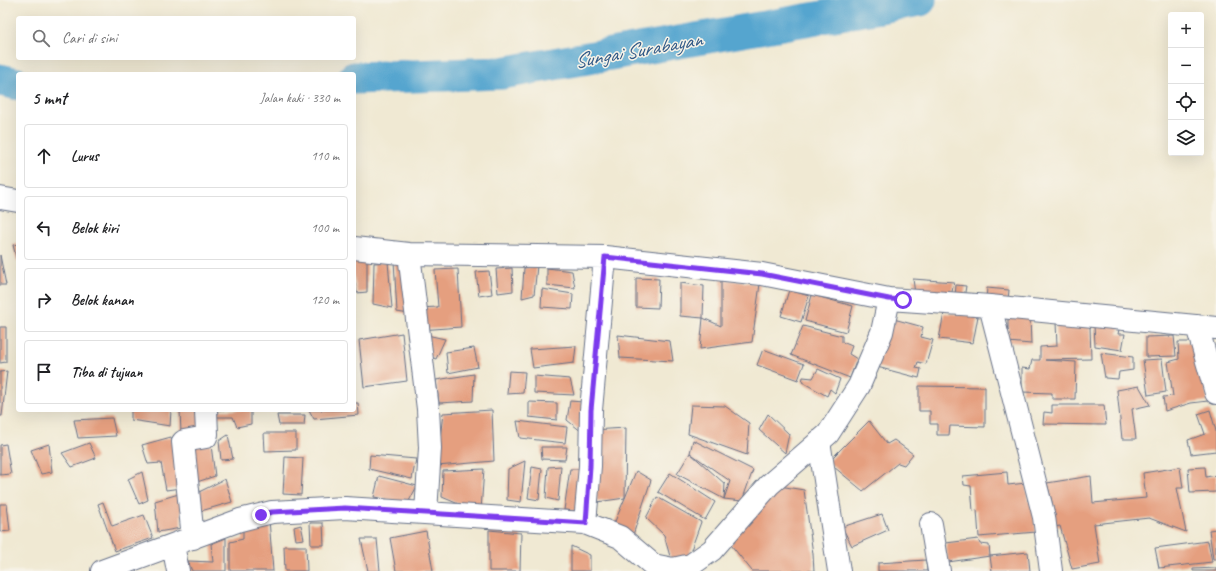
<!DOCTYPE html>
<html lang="id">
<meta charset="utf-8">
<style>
:root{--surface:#fff;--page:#f6f6f6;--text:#202124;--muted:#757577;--line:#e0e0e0}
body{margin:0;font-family:Caveat,sans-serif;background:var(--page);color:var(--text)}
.controls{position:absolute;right:12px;top:12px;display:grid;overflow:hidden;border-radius:4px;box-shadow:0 4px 16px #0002}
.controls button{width:36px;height:36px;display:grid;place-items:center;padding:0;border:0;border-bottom:1px solid var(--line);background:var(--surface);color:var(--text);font:20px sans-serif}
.stop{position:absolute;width:12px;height:12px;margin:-9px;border:3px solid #7c3aed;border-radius:50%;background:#fff}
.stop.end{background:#7c3aed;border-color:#fff;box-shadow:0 1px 4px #0008}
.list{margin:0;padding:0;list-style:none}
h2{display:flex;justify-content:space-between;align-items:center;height:52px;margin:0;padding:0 16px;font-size:17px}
h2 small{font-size:13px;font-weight:400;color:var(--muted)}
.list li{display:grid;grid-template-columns:26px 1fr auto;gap:12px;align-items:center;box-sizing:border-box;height:64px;margin:0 8px 8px;padding:0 8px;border:1px solid var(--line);border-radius:4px}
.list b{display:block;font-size:15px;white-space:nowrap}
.list em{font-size:13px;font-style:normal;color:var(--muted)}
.icon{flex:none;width:22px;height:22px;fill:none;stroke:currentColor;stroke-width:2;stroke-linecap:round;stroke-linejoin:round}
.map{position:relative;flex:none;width:1216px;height:571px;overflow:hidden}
.search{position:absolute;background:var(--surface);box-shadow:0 4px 16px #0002;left:16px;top:16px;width:340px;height:44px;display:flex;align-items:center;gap:10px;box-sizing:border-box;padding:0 14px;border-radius:4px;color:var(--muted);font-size:15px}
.panel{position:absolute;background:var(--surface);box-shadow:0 4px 16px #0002;left:16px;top:72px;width:340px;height:340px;border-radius:4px}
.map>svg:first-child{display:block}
</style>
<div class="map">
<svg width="1216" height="571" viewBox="0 0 1216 571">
<rect width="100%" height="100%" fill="#f7f3e8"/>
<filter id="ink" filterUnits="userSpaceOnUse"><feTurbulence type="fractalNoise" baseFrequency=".025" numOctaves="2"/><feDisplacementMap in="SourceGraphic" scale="8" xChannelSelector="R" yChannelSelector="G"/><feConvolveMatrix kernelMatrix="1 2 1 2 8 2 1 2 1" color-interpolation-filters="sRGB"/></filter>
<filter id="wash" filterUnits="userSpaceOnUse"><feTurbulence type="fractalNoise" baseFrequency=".012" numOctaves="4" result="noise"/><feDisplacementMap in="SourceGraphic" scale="16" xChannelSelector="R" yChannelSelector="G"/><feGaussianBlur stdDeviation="0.9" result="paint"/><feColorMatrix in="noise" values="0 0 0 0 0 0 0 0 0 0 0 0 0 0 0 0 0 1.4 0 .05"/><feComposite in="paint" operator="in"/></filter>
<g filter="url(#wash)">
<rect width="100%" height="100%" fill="#f0e9d3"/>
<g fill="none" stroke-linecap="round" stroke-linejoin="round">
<path stroke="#55a5cf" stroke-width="33" d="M354,78L502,73L920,0
M0,80L18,84"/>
</g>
<g id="blocks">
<path fill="#e59f7f" d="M18,244V261H17L13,245Z
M0,255L6,285H0Z
M367,255V292L357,293L354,279V257Z
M394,261L404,264L409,314L397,312Z
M388,262L392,308L373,304L374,263Z
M537,266L534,295L522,298L524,268Z
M512,268L513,291L498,293L496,269Z
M547,268L572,271L575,288L547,285Z
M458,269L461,327L420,330L418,308L438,307L435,270Z
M489,271L492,294L479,296L476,272Z
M636,278L659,279L658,308L636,307Z
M721,279L760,284L752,342L700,349L703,318L721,326Z
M913,279L954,282L951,297L915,294Z
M680,283L704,286L703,318L680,316Z
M956,285L966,286L964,298L955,297Z
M987,288L1009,290L1008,300L986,299Z
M542,289L573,294L572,309L541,307Z
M789,290L809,296L801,322L781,316Z
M812,295L853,306L846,332L805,321Z
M944,313L978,316L973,343L939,339Z
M1008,315L1030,317L1031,344L1008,342Z
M890,318L923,327L921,337L933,340L926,364L918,362L916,368L921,369L919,378L877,367Z
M1056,322L1090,326L1091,359L1045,360L1076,362L1075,399H1052V393L1022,392V368L1030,369L1032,360H1040V347L1057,346Z
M1094,324L1120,325L1118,334H1125L1122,350L1095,346Z
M803,326L842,336V342L852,346L849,354L857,359L850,378L791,355Z
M0,327H6V362L0,363Z
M402,333L407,381L364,387L359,340Z
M427,335L445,339L436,359L424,354Z
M618,335L670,341L673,361L620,358Z
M1174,336L1176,356L1146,357V337Z
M1178,342H1194L1208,401L1191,403L1165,411L1163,397L1173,396L1168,362L1179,359Z
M576,346L574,363L533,368L530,349Z
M474,348L478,367L448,373L446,352Z
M763,349L804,364L798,380L757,365Z
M1101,353L1133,357V370L1119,372L1118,379L1105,378Z
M1162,359L1166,392L1148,395L1143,360Z
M818,369L840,379L835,393L830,389L827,396L802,382L803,377L813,378Z
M7,371L2,416H0V372Z
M509,371L525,372L523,393L507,394Z
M474,374L473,401L439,403L436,380Z
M534,376L570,379L574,395L534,393Z
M919,386L985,387V427L950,426L949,435H937V424H930V411H919Z
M1139,386L1150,405L1132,409L1136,439H1122L1117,390Z
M570,401L583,402L582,432L567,420Z
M529,402L557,403V420L529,417Z
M354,403H358L359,415L314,419L309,410H354Z
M691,405L725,406L749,423L747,455L688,434Z
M1052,405H1104L1106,425L1043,424L1044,412L1052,413Z
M131,410H171L170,426L131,420Z
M180,410H198L201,429L181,433Z
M214,410H251V424L237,427L233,417H213Z
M492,410L494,461L437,466L443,413Z
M1210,410L1216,431V451L1191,454L1188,440L1205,434L1198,414Z
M768,414L789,434L785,453L759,430Z
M277,415H305L304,425H279Z
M112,418L116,436L78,438L74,420Z
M517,421L567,427L565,443L520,438Z
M869,421L887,444L894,440L913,454L904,465L898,463L863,491L828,462Z
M626,428L625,498L636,471L651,480L633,535L613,526L625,498L597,502L592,430Z
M264,433H296V450L265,451Z
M228,435L233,459L221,460L219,441Z
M171,437L181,488L166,490L161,463L148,464L142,445Z
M693,440L753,470L742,501L724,499L730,481L690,453L725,484L724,499L677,474L690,453Z
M89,443L96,458L72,467L62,453Z
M6,444L11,474L0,475V445Z
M49,444L52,472L41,474L31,450Z
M211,445L215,476L194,483L192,446Z
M541,447H567L565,460L542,459Z
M370,455L416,459L412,479L369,469Z
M285,457L303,458L301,495L283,494Z
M525,461L521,502L507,500L508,469Z
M561,466L558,501L546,498L548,467Z
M532,467L542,469L539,500L528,498Z
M1180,467L1183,488H1177L1186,532L1149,518L1094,524L1100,564L1072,569L1060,526L1054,527L1052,502L1047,483L1091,476L1093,503L1146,498L1143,473Z
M1205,467L1206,477L1216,475V492L1190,493L1188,468Z
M484,469L481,510L468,508L442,497L443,471Z
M570,469H581L576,511L564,510Z
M142,472L148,500L139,504L128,479Z
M1007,472L1008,485L1026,483L1028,501H1033L1036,532L979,537L977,510L973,511L971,486L964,485L963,476Z
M670,473L715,502L705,520L658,492Z
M379,476L417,486L408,503L374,497Z
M225,479L232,502L201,511L199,492Z
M773,485L804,490L813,554L814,571H752L727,540Z
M182,493L181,528L158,532L155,501Z
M657,497L701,522L688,558L671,560L664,535L646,518Z
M103,502L112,526L144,515L153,538L115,551L98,504Z
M0,504H7L10,531L0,532Z
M882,514L888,530L852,546L842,527Z
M269,519L273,571H230V542L243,539V527Z
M310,523H323L324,545H311Z
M301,525L304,539L296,540L294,527Z
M1216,529V559H1213L1209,530Z
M489,530L521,533L520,571H489Z
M426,531L433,571H396L390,538Z
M226,538V571H192L188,561L213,562L211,544Z
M361,539H377L380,571H368Z
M978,539L980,544L989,545L990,556L948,562L946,543Z
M1208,541L1212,562L1159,568L1155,548Z
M284,546H306L307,571H285Z
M571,546L590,555V571H571Z
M1028,552L1030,571H992L990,556Z
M926,560L927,571H878V563Z
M1216,568V571H1193V569Z"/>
</g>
</g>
<g filter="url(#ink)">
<use href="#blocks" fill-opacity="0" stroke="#667087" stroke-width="1"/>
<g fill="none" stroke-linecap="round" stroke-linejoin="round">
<g stroke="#667087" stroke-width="24">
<path id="minor" d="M0,198L18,201
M354,248L409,254L605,257L762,274L889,299L990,306L1216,328
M409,254L428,409L430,448L426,513
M990,306L1044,517L1051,571
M1197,326L1216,393
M819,441L839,571
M585,523L590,466L591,410L605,257
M931,524L939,571
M193,538L183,442L184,441L206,437L207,434L206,410
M173,545L178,571
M102,571L240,520L272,512L345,508L585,523L620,537L653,565L673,569L691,565L712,550L769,485L828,434L859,386L882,332L889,299"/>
</g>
<use href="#minor" stroke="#fff" stroke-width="22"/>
</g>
</g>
<g fill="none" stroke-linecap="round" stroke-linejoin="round" filter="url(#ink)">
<path stroke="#7c3aed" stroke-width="5" d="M261,515L272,512L345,508L586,523L590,466L591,410L605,257L762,274L889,299L903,300"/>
</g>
<g text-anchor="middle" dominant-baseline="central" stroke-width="3" stroke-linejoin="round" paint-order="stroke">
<g font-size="21" font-style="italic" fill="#2f5886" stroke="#f7f3e8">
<text transform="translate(638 50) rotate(-10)">Sungai Surabayan</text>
</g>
</g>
</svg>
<div class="controls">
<button>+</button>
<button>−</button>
<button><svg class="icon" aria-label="locate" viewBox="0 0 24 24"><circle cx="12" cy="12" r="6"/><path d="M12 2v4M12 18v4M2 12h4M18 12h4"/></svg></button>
<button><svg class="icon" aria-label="layers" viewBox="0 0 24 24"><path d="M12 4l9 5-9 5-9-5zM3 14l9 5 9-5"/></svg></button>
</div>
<div class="stop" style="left:903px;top:300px"></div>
<div class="stop end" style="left:261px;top:515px"></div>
<div class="search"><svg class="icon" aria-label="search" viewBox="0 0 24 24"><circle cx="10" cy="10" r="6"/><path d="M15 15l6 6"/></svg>Cari di sini</div>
<section class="panel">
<h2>5 mnt<small>Jalan kaki · 330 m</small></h2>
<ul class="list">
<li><svg class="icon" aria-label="ahead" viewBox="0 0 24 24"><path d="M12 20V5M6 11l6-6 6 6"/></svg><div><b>Lurus</b></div><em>110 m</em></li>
<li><svg class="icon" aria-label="left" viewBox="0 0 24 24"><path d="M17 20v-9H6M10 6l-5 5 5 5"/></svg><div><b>Belok kiri</b></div><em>100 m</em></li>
<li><svg class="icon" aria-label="right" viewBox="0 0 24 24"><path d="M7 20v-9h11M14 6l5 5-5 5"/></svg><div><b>Belok kanan</b></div><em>120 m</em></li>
<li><svg class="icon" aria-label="arrive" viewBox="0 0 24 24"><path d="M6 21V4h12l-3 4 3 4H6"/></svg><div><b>Tiba di tujuan</b></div></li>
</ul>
</section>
</div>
